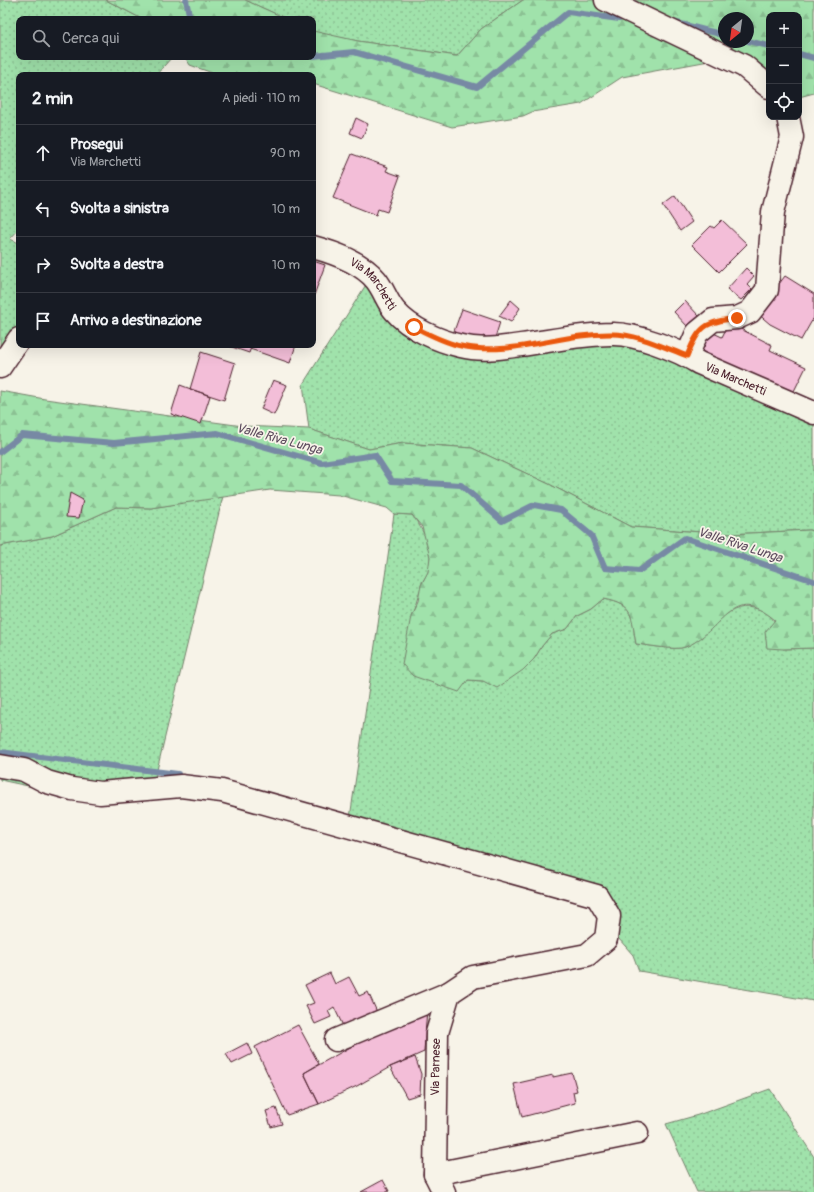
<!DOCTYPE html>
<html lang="it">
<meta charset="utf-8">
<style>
:root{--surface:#171b24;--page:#20242c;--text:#f1f3f6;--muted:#9ea1a6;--line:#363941}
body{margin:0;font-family:Pangolin,sans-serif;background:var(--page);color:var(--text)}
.controls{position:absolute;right:12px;top:12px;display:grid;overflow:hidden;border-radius:8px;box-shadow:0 4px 16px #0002}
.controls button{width:36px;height:36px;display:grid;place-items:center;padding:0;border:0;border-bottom:1px solid var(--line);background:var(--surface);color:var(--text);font:20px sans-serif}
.compass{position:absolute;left:718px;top:12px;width:36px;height:36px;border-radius:50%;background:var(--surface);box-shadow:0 4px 16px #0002;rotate:209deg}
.stop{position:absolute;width:12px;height:12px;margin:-9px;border:3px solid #ea580c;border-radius:50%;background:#fff}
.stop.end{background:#ea580c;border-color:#fff;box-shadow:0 1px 4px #0008}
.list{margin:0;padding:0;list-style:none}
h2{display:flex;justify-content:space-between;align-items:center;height:52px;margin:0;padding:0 16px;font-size:17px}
h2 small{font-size:13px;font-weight:400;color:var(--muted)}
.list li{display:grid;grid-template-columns:26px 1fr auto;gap:12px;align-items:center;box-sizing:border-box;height:56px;padding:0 16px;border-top:1px solid var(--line)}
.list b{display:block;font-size:15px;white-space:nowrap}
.list p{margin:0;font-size:13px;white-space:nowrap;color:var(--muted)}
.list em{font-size:13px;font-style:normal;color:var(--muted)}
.icon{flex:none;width:22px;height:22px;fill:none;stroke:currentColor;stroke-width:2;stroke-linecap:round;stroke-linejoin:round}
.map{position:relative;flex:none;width:814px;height:1192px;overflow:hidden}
.search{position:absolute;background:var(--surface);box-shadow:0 4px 16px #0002;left:16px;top:16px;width:300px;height:44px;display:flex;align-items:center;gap:10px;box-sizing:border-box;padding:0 14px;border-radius:8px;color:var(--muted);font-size:15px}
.panel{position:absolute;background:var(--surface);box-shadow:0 4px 16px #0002;left:16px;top:72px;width:300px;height:276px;border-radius:8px}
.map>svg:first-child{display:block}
</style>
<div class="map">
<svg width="814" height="1192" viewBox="0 0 814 1192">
<defs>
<pattern id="grass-dots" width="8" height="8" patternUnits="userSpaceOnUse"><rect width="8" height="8" fill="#a0e2ab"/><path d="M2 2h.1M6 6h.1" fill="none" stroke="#8bc193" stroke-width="1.8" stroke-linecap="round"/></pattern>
<pattern id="forest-firs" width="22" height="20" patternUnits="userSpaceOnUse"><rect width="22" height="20" fill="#a0e2ab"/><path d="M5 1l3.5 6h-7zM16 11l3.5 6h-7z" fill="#8bc193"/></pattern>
</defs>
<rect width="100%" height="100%" fill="#f7f3e8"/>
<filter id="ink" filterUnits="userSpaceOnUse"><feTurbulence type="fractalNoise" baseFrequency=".025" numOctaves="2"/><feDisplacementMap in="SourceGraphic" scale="8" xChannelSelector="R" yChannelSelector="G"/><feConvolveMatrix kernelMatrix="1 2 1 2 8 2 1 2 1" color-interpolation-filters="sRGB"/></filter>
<g filter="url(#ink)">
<path fill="url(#grass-dots)" stroke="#75806b" d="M0,0H106L142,19H19V57H172L156,75H19V229L10,239L19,243V342L0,370Z
M245,0H523L481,29L457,56L358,41L317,33L313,31V19H287Z
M369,280L442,344L624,338L814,417V532L809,530L730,534L631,527L549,484L472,448L403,443L369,449L309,429L303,384Z
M223,496L150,799L61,793L0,780V546L52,536L116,507L151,508Z
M394,514L412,515C424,530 435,553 428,572C426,577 422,581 421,586C418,596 416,606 411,616L468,680L483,681L534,659L542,646L552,634L567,629L577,616L591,609L603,599C635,605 631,616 636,644C648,645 675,651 685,647C710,638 724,601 754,608C777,613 778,630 783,649L814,648V1001L639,971L633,955L611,930L595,899L350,818Z
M770,1089L814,1157V1192H697L666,1124L698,1115Z"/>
<path fill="url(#forest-firs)" stroke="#75806b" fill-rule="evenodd" d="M106,0H245L287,19H142Z
M523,0H814V93L799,97V15H769V92L709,61L622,77L581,104L532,112L523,116L452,127L313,84V75H218L190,65L185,57H313V31L358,41L457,56L481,29ZM724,18H748V42H724Z
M0,391L45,399L243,426L309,429L369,449L403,443L472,448L549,484L631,527L730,534L809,530L814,532V648L783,649L767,648L765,632L775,620C730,582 722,633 685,647C676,651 647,645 636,644C631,616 635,605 603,599L591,609L577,616L567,629L552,634L542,646L534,659L523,670L497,688L483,681L468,680L459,692L413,676L402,664L411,616L418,601L421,585L428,572L430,557L422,527L412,515L394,514L387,508L339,495L270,490L151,508L116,507L52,536L0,546Z"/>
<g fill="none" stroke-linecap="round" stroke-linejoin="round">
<path stroke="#7789a4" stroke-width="6" d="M186,0L190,19
M673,22L724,35
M748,41L769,46
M799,54L814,58
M313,56L354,52L477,87L568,12L619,19
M0,452L22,435L114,443L217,433L322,463L375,455L392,481L461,485L502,521L534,505L561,510L591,535L605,568L639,571L685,538L814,581
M0,752L178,774"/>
</g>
<path fill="#f3bed8" stroke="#4a1f2b" d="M356,118L368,124L362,138L350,133Z
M352,154L388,167L386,171L400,176L387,212L378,209L376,215L333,198Z
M675,196L692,222L680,231L663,205Z
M722,220L747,244L719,272L692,245L711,226L714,228Z
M313,261L325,265L313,298Z
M746,268L754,276L747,284L752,289L741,300L727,289Z
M785,276L814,294V317L801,340L770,324L757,313Z
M511,300L520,308L511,322L499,316Z
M685,301L699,316L688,327L674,312Z
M462,309L500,322L494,341L483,336L481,340L468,336L467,339L453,334Z
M729,323L772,345L770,350L806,367L790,399L694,351L705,329L722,337Z
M226,345H252L249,353Z
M252,345H296L290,363L250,349Z
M201,352L235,363L224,400L190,389Z
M273,380L287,385L274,415L261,409Z
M180,385L210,396L201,424L171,414Z
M70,493L83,500L79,518L66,517Z
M330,973L335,984L349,977L359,996L368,992L377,1012L344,1028L334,1007L328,1011L331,1017L315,1024L306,1006L314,1003L305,985Z
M427,1008L424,1052L390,1067L357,1086L319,1104L304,1073L381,1030Z
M298,1025L319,1064L304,1073L319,1104L287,1115L255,1047Z
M247,1043L252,1054L232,1064L226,1054Z
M415,1057L421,1074L420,1094L407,1098L390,1067Z
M572,1073L577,1091L573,1092L575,1103L522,1117L514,1084L553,1075V1077Z
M276,1108L282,1124L271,1127L266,1111Z
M383,1180L389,1191L387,1192H361Z"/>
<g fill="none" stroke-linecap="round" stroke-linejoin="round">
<g stroke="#4a1f2b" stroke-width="25">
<g id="minor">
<path d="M606,0L744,66L769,87"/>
<path id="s1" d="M313,247C335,253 361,262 376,280C384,290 387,302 395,311C410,329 439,341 461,346C481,351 501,348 521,345C551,341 581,334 611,334C635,333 678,350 699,363L814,413"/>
<path d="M687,356L697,333L713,320L737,318L750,312L767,290L773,212L792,137L788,117"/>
<path d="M0,367L19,339"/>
<path d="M0,766L24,770L47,782L72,789L100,793L181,786L222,791L597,896L609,916L606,939L587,955L473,977L449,993"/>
<path d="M336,1040L449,993L437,1033L435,1174L444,1192"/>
<path d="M435,1174L637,1133"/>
</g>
</g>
<use href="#minor" stroke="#f7f3e8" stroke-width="22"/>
</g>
</g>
<g fill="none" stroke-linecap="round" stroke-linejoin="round" filter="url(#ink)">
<path stroke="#ea580c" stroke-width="5" d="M414,327C429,334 445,343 461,346C511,357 562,333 612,334C637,334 663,347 687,356C699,326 705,322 737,318"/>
</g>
<g text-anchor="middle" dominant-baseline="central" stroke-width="3.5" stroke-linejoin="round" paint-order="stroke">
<g font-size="12" fill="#4a1f2b" stroke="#f7f3e8">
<text stroke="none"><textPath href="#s1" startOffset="73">Via Marchetti</textPath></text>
<text stroke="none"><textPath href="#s1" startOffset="469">Via Marchetti</textPath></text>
<text transform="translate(436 1067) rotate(-89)">Via Parnese</text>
</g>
<g font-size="13" font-style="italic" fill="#5d4b5e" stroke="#f7f3e8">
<text transform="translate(279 439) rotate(15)">Valle Riva Lunga</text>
<text transform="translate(740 545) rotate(18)">Valle Riva Lunga</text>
</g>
</g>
</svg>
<div class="controls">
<button>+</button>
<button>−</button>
<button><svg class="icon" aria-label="locate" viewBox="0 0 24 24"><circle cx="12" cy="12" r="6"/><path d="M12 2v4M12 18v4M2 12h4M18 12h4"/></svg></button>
</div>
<svg class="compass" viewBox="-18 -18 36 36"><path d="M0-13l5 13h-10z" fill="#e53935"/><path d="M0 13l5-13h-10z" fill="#9ea1a6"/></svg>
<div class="stop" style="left:414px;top:327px"></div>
<div class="stop end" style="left:737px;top:318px"></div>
<div class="search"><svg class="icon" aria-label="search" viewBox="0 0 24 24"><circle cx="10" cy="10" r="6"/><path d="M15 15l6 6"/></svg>Cerca qui</div>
<section class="panel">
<h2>2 min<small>A piedi · 110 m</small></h2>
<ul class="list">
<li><svg class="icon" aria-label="ahead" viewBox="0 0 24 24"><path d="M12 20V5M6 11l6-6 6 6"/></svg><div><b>Prosegui</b><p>Via Marchetti</p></div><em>90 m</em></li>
<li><svg class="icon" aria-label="left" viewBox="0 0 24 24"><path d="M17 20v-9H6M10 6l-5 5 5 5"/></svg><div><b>Svolta a sinistra</b></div><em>10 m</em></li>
<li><svg class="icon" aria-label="right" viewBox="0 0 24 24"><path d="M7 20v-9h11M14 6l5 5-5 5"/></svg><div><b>Svolta a destra</b></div><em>10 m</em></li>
<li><svg class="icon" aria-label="arrive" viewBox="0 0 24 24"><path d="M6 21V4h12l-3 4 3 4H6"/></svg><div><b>Arrivo a destinazione</b></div></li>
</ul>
</section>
</div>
